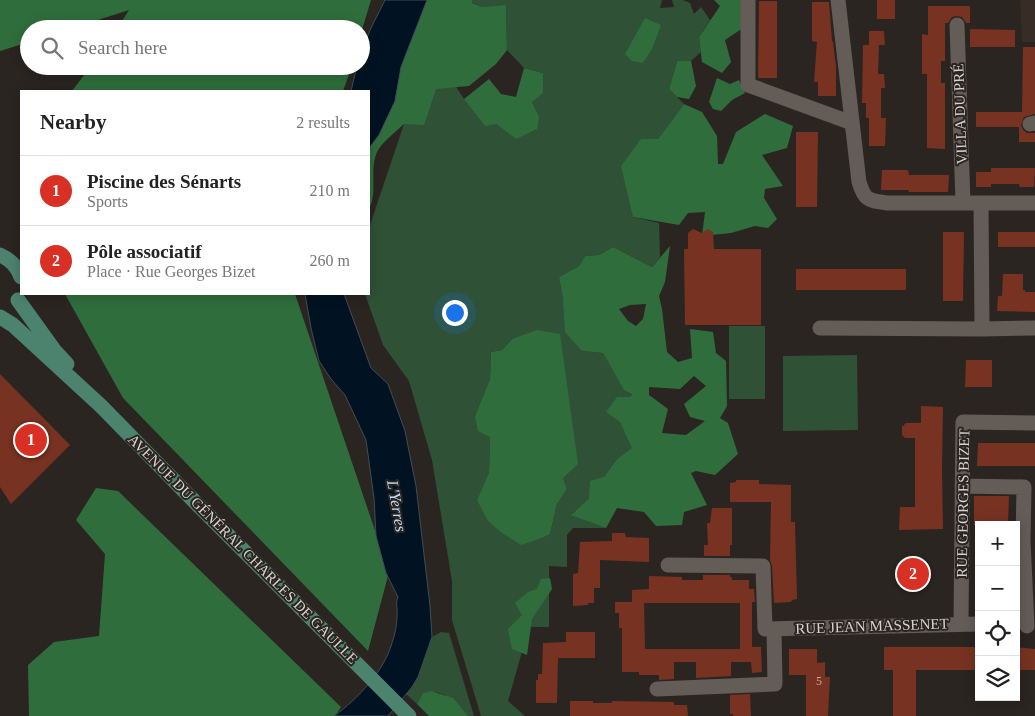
<!DOCTYPE html>
<meta charset="utf-8">
<style>
:root{--surface:#fff;--page:#f2f2f2;--text:#222;--muted:#767676;--line:#e0e0e0;--accent:#d93025}
body{margin:0;font-family:Georgia,serif;background:var(--page);color:var(--text)}
.controls{position:absolute;right:15px;bottom:15px;display:grid;overflow:hidden;border-radius:0px;box-shadow:0 2px 12px #0003}
.controls button{width:45px;height:45px;display:grid;place-items:center;padding:0;border:0;border-bottom:1px solid var(--line);background:var(--surface);color:var(--text);font:25px sans-serif}
.you{position:absolute;left:454px;top:312px;width:18px;height:18px;margin:-12px;border:4px solid #fff;border-radius:50%;background:#1a73e8;box-shadow:0 0 0 8px #1a73e833}
.badge{display:grid;place-items:center;width:32px;height:32px;border-radius:50%;background:var(--accent);color:#fff;font-size:16px;font-weight:700}
.pin{position:absolute;translate:-50% -50%;border:2px solid #fff;box-shadow:0 1px 5px #0006}
.list{margin:0;padding:0;list-style:none}
h2{display:flex;justify-content:space-between;align-items:center;height:65px;margin:0;padding:0 20px;font-size:21px}
h2 small{font-size:16px;font-weight:400;color:var(--muted)}
.list li{display:grid;grid-template-columns:32px 1fr auto;gap:15px;align-items:center;box-sizing:border-box;height:70px;padding:0 20px;border-top:1px solid var(--line)}
.list b{display:block;font-size:19px;white-space:nowrap}
.list p{margin:0;font-size:16px;white-space:nowrap;color:var(--muted)}
.list em{font-size:16px;font-style:normal;color:var(--muted)}
.icon{flex:none;width:28px;height:28px;fill:none;stroke:currentColor;stroke-width:2;stroke-linecap:round;stroke-linejoin:round}
.map{position:relative;flex:none;width:1035px;height:716px;overflow:hidden}
.search{position:absolute;background:var(--surface);box-shadow:0 2px 12px #0003;left:20px;top:20px;width:350px;height:55px;display:flex;align-items:center;gap:12px;box-sizing:border-box;padding:0 18px;border-radius:28px;color:var(--muted);font-size:19px}
.panel{position:absolute;background:var(--surface);box-shadow:0 2px 12px #0003;left:20px;top:90px;width:350px;height:205px;border-radius:0px}
.map>svg:first-child{display:block}
</style>
<div class="map">
<svg width="1035" height="716" viewBox="0 0 1035 716">
<rect width="100%" height="100%" fill="#2b2521"/>
<path fill="#382c26" d="M1020,0H1035V42H1022Z"/>
<path fill="#2f5135" fill-rule="evenodd" d="M472,0H662L660,8L674,7L672,0H683L690,3L694,14L701,7L710,20L699,37L701,52L691,61H677L669,89L684,104L658,139L633,217L659,223L660,257L652,267L613,247L599,255L585,256L579,266L559,277L563,299L582,351L603,353L624,389L632,393L620,422L633,448L617,459L589,498L572,514L606,528H573L567,535V567L549,566V627H529L508,701L525,716H481L452,620V581L432,460L409,381L383,345L365,294H369V228L406,118L431,86L453,82L464,99L516,139L539,116L532,102L543,73L524,68L507,50L506,6L482,7L472,3ZM512,339L567,489L557,504L550,534L477,500L489,472L490,437L475,416L490,379L491,352L502,350Z
M729,326H765V399H729Z
M857,355L858,430L783,431V356Z
M441,632L449,633L474,716H468C456,702 444,688 423,693L417,704L406,694L418,677L432,637Z"/>
<path fill="#2f6e3c" fill-rule="evenodd" d="M0,0H371L361,33V29H117L129,10L70,29H29V42L0,51Z
M420,0H472V3L482,7L506,5L507,50L496,64L469,86L436,89L424,125L404,124C397,131 381,143 377,152C369,170 378,194 369,208V133L385,82L412,40Z
M714,0H751L755,20L725,40L731,62L722,73L702,62L699,37L720,6Z
M645,18L661,25L652,49L643,63L632,61L625,54Z
M677,61H691L696,86L689,99L677,97L669,89Z
M91,66H352L343,91H72Z
M524,68L543,73V93L532,102L539,116L537,129L516,139L496,124L485,126L464,99L489,79L501,94L516,97Z
M717,78L730,84L739,80L745,93L732,100L721,111L713,109L709,102Z
M684,104L702,112L717,136L718,164H723L736,132L765,114L793,126L787,148L762,155L783,186L765,189L764,198L777,219L768,228L755,226L731,233L702,236L705,212L688,213L679,225L633,217L621,166L641,139H658Z
M670,246L665,282L659,296L662,309L667,352L678,362L692,358L690,329L713,332L716,353L726,361L727,406L720,418L728,423L738,454L715,475L696,471L691,473L707,505L684,512L682,525L656,526L644,512L617,508L606,528L571,515L589,498L590,481L604,477L617,459L632,448L620,422L606,412L617,397H630L632,394L624,390L603,353L582,351L565,332L563,299L559,277L579,266L585,256L599,255L613,247L652,267ZM646,304L643,319L636,326L628,321L619,309L630,305ZM694,376L706,386L684,404L690,417L705,421L686,435L662,433L668,409L649,395V387L680,389Z
M65,294H295L389,572L368,651L123,398Z
M537,330L560,334L578,464L563,478L567,489L557,504L550,534L536,540L521,545L502,533L488,521L477,500L489,472L490,437L478,431L475,416L490,379L491,352L502,350L512,339Z
M96,488L118,491L341,707L335,716H29L28,665L54,642L99,636L105,554L76,520Z
M550,578L552,589L532,619L527,655L512,649L508,629L522,615L515,603L528,592L537,589L541,579Z
M431,691L453,698L468,716H429L417,704L423,693Z"/>
<path fill="#011322" stroke="#414d56" d="M385,0H427L401,67L395,101L379,135L369,148V91H351L357,66H361C361,43 375,21 385,0Z
M305,294H344L371,368L388,384L405,431L416,486L430,606L432,637L418,677L412,687L388,716H334C358,699 384,671 392,643C395,635 397,624 397,616C398,608 395,604 398,597L386,573L376,536L374,498L366,440L345,395L331,379L319,361L311,328Z"/>
<path fill="#773221" fill-rule="evenodd" d="M877,0H895V19H877Z
M759,1H777V78H758Z
M812,2H829L832,41L833,42L836,66V96H818V82H814L817,42L812,41Z
M928,6H970V23H966L962,17L957,16L952,17L948,23H945V61H941V83H945V149L927,148V74H922V34L928,35Z
M970,29L1015,30V47H970Z
M869,31H884L885,45H879L878,74H884L885,88H881V118H886L885,146H869V118H866V103H862L863,45H869Z
M1023,47H1035V114L1024,117L1021,125L1023,130L1027,133H1035V142H1019V127H976V112H1022Z
M796,132H818L817,207H796Z
M991,168H1035L1034,187H1020L1019,184H991V187H976V172H991Z
M882,170H908L909,175H949L948,192H909L908,190H881Z
M693,229L702,233L708,229L713,232L714,249H761V325H685L684,249H688V233Z
M943,232H964L963,301H943Z
M998,232H1035V247H998Z
M796,269H906V290H796Z
M1003,274H1023V290H1025V292H1035V312L997,311L998,296H1002Z
M966,360H992V387H965Z
M0,374L70,445L11,504L0,487Z
M921,406L943,407L942,470L943,529L899,530L900,507H915V438H905L902,435V427L906,423H921Z
M978,443H1035V466H977Z
M736,480H759V484L791,485V522H795L797,599L792,600L791,602L774,603L772,566L770,560L771,502H730V483L736,482Z
M974,496H1009L1008,525H974Z
M712,508H732V545H730V556H704V545H708L707,523H710Z
M612,533H625L626,537L649,538V562L600,560V588H594V603H588V605L573,606V574L578,573L580,542L612,541Z
M901,563H925V586H901Z
M703,575H730V577H732V580H749V589H754L755,602H752V647H761L762,672L752,673L751,662H731V676L696,678V662H674V679L659,680V675H639V672H622V628H619V613H615V602H632V590L649,589V576L682,577V580H703ZM644,603H740V649H645Z
M566,632H595V658H558L557,703H536V680H538V674H542L543,643L566,642Z
M884,647H979V670H916V716H893V670H884Z
M1016,647L1035,649V670H1016Z
M789,649H817V663L825,662V677H830L828,716H806V675H789Z
M750,694L751,716H733V714H730V695Z
M570,701H593V703H612V701L674,702V705H687L688,716H570Z"/>
<g fill="none" stroke-linecap="round" stroke-linejoin="round">
<path stroke="#635c57" stroke-width="15" d="M748,0V85L852,123
M838,0L859,182C865,201 868,200 887,203H1035
M957,25L963,203
M1030,124L1035,123
M981,203L982,329L1035,328
M820,328L982,329
M962,486L1024,487L1023,541L1027,626
M668,565L763,566L765,629L979,624
M961,623L963,422L1035,423
M657,689L775,684L774,629"/>
<path stroke="#4c836f" stroke-width="15" d="M0,255C11,260 17,266 21,277
M18,300L54,350L67,364
M0,317L13,325L101,406L198,505L409,716"/>
</g>
<g text-anchor="middle" dominant-baseline="central" stroke-width="4" stroke-linejoin="round" paint-order="stroke">
<g font-size="12" fill="#bfaba5">
<text x="819" y="681">5</text>
</g>
<g font-size="15" fill="#d7d3d1" stroke="#2b2521">
<text transform="translate(960 114) rotate(-92)">VILLA DU PRÉ</text>
<text transform="translate(963 503) rotate(-89)">RUE GEORGES BIZET</text>
<text transform="translate(243 549) rotate(45)">AVENUE DU GÉNÉRAL CHARLES DE GAULLE</text>
<text transform="translate(872 626) rotate(-2)">RUE JEAN MASSENET</text>
</g>
<g font-size="16" font-style="italic" fill="#bddffb" stroke="#2b2521">
<text transform="translate(397 506) rotate(80)">L'Yerres</text>
</g>
</g>
</svg>
<div class="controls">
<button>+</button>
<button>−</button>
<button><svg class="icon" aria-label="locate" viewBox="0 0 24 24"><circle cx="12" cy="12" r="6"/><path d="M12 2v4M12 18v4M2 12h4M18 12h4"/></svg></button>
<button><svg class="icon" aria-label="layers" viewBox="0 0 24 24"><path d="M12 4l9 5-9 5-9-5zM3 14l9 5 9-5"/></svg></button>
</div>
<div class="you"></div>
<div class="pin badge" style="left:31px;top:440px">1</div>
<div class="pin badge" style="left:913px;top:574px">2</div>
<div class="search"><svg class="icon" aria-label="search" viewBox="0 0 24 24"><circle cx="10" cy="10" r="6"/><path d="M15 15l6 6"/></svg>Search here</div>
<section class="panel">
<h2>Nearby<small>2 results</small></h2>
<ul class="list">
<li><span class="badge">1</span><div><b>Piscine des Sénarts</b><p>Sports</p></div><em>210 m</em></li>
<li><span class="badge">2</span><div><b>Pôle associatif</b><p>Place · Rue Georges Bizet</p></div><em>260 m</em></li>
</ul>
</section>
</div>
